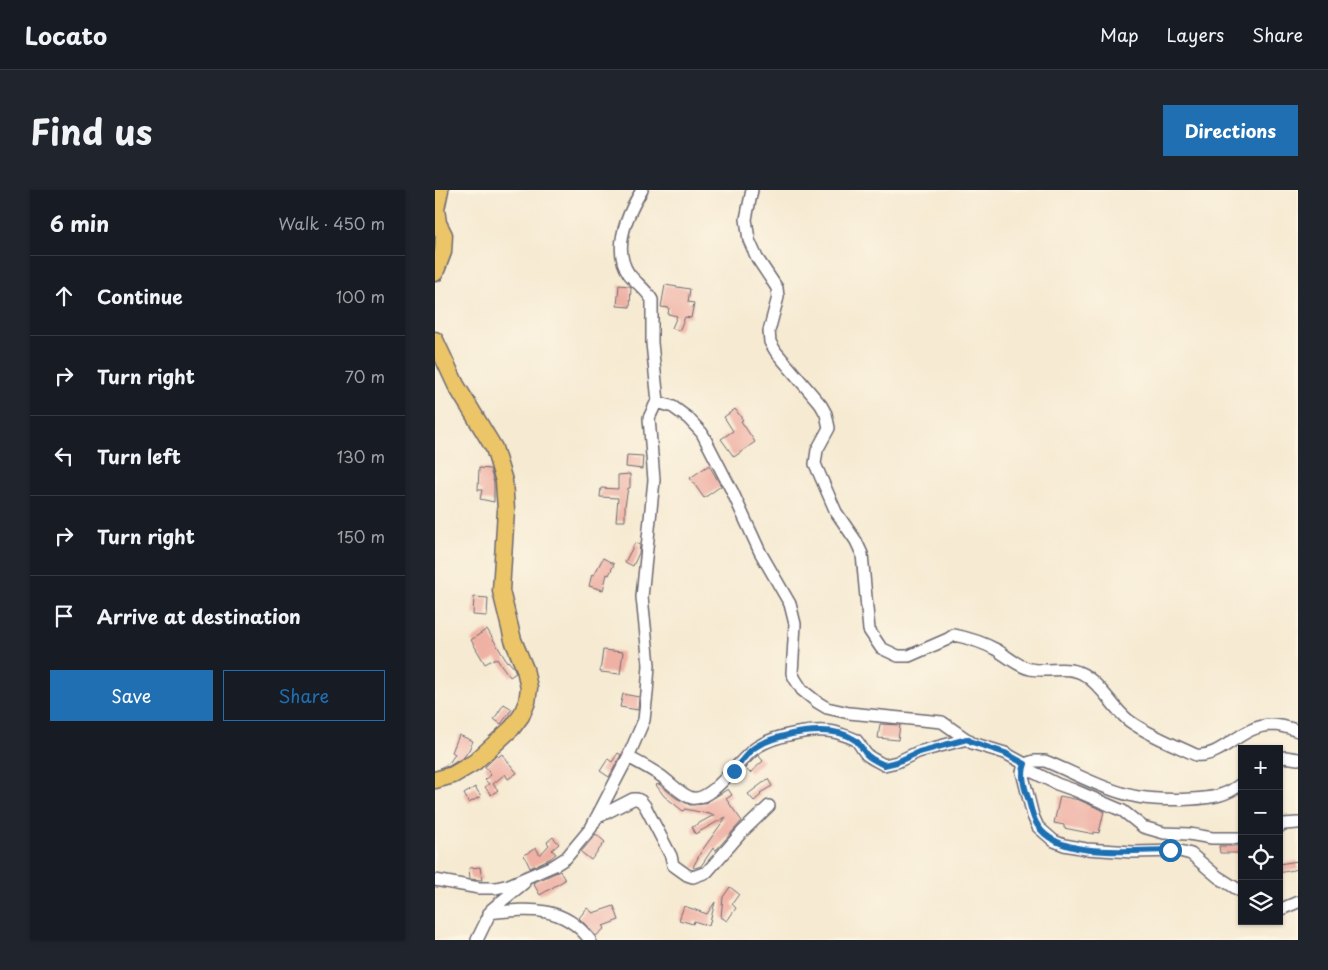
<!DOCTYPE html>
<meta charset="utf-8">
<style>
:root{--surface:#171b24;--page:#20242c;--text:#f1f3f6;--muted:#9ea1a6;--line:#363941;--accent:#1f6fb2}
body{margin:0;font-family:"Playpen Sans",sans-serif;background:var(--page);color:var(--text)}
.controls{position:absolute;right:15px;bottom:15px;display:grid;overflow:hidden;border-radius:0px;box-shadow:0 1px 4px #0004}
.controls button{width:45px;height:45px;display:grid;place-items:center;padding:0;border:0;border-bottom:1px solid var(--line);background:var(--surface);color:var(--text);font:25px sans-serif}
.stop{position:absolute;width:15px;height:15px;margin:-11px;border:4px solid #1f6fb2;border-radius:50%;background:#fff}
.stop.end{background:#1f6fb2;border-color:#fff;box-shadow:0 1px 5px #0008}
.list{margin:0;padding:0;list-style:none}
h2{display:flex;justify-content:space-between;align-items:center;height:65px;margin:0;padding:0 20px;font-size:21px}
h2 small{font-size:16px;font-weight:400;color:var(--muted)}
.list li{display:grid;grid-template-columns:32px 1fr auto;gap:15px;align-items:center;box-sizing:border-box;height:80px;padding:0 20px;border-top:1px solid var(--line)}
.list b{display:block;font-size:19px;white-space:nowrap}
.list em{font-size:16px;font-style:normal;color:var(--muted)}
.actions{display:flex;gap:10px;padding:15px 20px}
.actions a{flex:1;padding:11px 0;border:1px solid var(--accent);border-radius:0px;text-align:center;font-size:18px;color:var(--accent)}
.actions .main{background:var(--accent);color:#fff}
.icon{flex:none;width:28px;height:28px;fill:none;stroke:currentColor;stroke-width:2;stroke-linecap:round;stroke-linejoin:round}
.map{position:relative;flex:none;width:863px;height:750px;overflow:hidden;border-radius:0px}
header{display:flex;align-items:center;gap:30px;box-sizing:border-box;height:70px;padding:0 25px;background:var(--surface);border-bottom:1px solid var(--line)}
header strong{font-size:24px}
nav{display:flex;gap:28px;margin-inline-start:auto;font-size:18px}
.intro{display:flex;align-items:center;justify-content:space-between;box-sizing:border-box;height:120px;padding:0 30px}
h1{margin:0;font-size:35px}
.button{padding:12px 22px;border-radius:0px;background:var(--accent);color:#fff;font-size:18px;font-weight:700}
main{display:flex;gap:30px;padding:0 30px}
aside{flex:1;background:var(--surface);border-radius:0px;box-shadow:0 1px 4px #0004}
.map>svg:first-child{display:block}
</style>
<header>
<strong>Locato</strong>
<nav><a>Map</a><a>Layers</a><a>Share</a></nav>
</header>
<div class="intro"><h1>Find us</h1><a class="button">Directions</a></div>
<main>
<aside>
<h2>6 min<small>Walk · 450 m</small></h2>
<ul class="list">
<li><svg class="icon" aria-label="ahead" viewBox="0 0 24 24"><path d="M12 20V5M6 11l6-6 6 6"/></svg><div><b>Continue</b></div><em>100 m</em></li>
<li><svg class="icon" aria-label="right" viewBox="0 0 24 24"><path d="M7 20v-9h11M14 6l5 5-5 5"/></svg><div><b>Turn right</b></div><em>70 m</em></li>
<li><svg class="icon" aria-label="left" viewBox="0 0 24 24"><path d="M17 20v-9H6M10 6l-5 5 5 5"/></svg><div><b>Turn left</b></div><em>130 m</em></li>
<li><svg class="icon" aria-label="right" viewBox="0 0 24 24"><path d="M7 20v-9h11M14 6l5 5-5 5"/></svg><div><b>Turn right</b></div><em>150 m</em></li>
<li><svg class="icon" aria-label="arrive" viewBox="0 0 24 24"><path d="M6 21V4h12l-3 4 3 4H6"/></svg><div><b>Arrive at destination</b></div></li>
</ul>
<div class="actions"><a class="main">Save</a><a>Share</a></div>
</aside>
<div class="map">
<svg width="863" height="750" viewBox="0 0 863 750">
<rect width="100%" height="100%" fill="#fcf5e5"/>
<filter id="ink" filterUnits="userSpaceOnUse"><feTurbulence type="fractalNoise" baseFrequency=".02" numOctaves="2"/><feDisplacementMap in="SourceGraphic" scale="10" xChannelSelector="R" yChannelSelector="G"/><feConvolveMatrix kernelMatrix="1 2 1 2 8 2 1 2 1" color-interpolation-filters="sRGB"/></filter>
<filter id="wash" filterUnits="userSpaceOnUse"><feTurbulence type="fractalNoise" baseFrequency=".0096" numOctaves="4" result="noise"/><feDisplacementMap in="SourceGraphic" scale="20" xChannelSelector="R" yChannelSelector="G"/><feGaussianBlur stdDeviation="1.12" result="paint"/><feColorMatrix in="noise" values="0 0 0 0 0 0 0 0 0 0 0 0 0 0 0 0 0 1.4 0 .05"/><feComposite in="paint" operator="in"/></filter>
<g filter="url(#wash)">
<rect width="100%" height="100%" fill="#f6ead2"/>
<g id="blocks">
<path fill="#efb1a4" d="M184,95L194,96L196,97L195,117L182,116Z
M230,95L255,99L253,112L259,113L256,128L250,127L244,141L237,138L242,126L233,124L234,118L226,117Z
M300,219L308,230L306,231L320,252L299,267L286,249L298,241L289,227Z
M192,265L208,266L207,279L191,277Z
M274,275L286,296L269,308L255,288Z
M44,278L55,279L59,293V312L45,309L47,300H43Z
M195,284V298H193L190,316V331H181L183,308L165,307L166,298L183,299V285Z
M200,353L205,355L204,363L198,376L190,372Z
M168,368L179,374L174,385L172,384L168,400L154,396L157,384L159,385Z
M39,407L53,408L52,426L38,425Z
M52,439L72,472L73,471L79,478L81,483L75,487L61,468L50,474L36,450Z
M168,460L188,462L185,484L165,482Z
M188,504L204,507L203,520L185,517Z
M69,514L77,519L66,534L59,529Z
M445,534L465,535L463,550L443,548Z
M24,545L38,551L34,560L29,567L14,576L5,578L15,572L20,564L17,562Z
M183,563L186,565L174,587L165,581L173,569L177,572Z
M67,564L82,583L73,589L70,584L58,594L63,600L56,605L50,597L54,594L50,590L56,585L50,577L62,565L63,567Z
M323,565L328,571L315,583L310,578Z
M333,589L337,596L325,603L326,605L319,611L313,604Z
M224,594L241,608L255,615L269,614L293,599L297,605L291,609L307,631L281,660L278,658L266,676L260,678L258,677L266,662L291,627L260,644L257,637L279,625L250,619L248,621L229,606L221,595Z
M40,597L46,606L34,613L29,604Z
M625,606L644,610L669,621L664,643L659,642V644L629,638V635L619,633Z
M161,644L170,652L156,670L146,662Z
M118,647L124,654L117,660L121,664L116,668L95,678L89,665L101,658L105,665L114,655L112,652Z
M784,656H807V663H785Z
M863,671V679L844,683V674Z
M45,677L47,690L35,689L34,678Z
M125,681L130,690L105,705L98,693Z
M295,697L304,704L297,714L301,718L292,731L286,727L288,707Z
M280,712L274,736L259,731L258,734L244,730L249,716L272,724Z
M179,716L184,730L168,736L170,738L161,746L144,728L152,718L158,723Z"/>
</g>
</g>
<g filter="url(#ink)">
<use href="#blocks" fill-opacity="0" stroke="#6c6870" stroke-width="1"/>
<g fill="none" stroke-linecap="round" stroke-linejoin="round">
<g stroke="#6c6870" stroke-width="14">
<path id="minor" d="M207,0C193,23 176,58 194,84C201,93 212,100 217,110V153L223,212
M317,0L311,29L314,50L322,68L342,98L343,107L334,141L335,152L341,162L386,215L391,224L394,238L382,260L380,274L401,322L421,351L427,364L434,440L446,458L463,466H474L513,449L519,445C534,448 549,453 562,460C573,467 582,476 595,479C615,483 634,474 651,486C669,498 677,517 693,530C711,544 740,555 761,565C787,568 805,536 836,535C845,535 855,538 863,541
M193,567C204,573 216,579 226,586C236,593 246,605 257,608C278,612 306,566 322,557C340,545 382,537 403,543C408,545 416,547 421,550C425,554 428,561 432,565C437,569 444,572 449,575L462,572L483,562L532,549
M844,569L850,567L863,569
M588,577L622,594L639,600L688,621L708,637L729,643L754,644L777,648H807
M807,593C792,606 776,608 757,609C739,610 721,610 703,607C671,601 640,583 610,571H599L590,574L587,582L598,626L603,637L619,651L629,655L651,659L697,662L745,661L756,664L783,687L807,702
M161,628L198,609H202L206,611L210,616L236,666L238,675L252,685L258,687L272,682L307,642L334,616
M844,637L848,634L863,633
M0,690L44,698H61L74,695L120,675L131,668L156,638L193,567L209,530L212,503L214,475L207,407L219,290L214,228L220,215L223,212L238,217L253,228L267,243L297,301L325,362L355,414L360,434L357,483L360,489L367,500L382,512L392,518L414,523L507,532L537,553L570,563L590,574
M844,720L863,712
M54,723C93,719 128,714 155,750
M42,750L57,719L89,693"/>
</g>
<g stroke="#6c6870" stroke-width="19">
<path id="highway" d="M0,83L8,62L9,45L3,33L1,19L5,0
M0,150L21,195L59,258L69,291L71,320L66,401L78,450L90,479L94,498L92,512L86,526L77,538L40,572L18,585L0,590"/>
</g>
<use href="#minor" stroke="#fff" stroke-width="11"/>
<use href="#highway" stroke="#ecc569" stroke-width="16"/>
</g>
</g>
<g fill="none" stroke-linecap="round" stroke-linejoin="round" filter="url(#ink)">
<path stroke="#1f6fb2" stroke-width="6" d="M299,581C305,573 311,564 319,558C341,543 397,533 420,550C425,553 428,561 432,565C436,569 443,572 449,575L462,572L484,562L532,549L537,552L570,563L590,574C585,585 590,600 594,611C596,619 598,629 603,636C624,670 701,660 735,660"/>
</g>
</svg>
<div class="controls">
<button>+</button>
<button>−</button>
<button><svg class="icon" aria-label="locate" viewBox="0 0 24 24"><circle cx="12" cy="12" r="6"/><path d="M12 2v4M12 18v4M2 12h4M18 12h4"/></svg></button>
<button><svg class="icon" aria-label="layers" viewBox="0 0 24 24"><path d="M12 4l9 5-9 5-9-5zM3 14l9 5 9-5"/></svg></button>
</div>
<div class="stop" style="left:735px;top:660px"></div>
<div class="stop end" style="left:299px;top:581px"></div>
</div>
</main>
